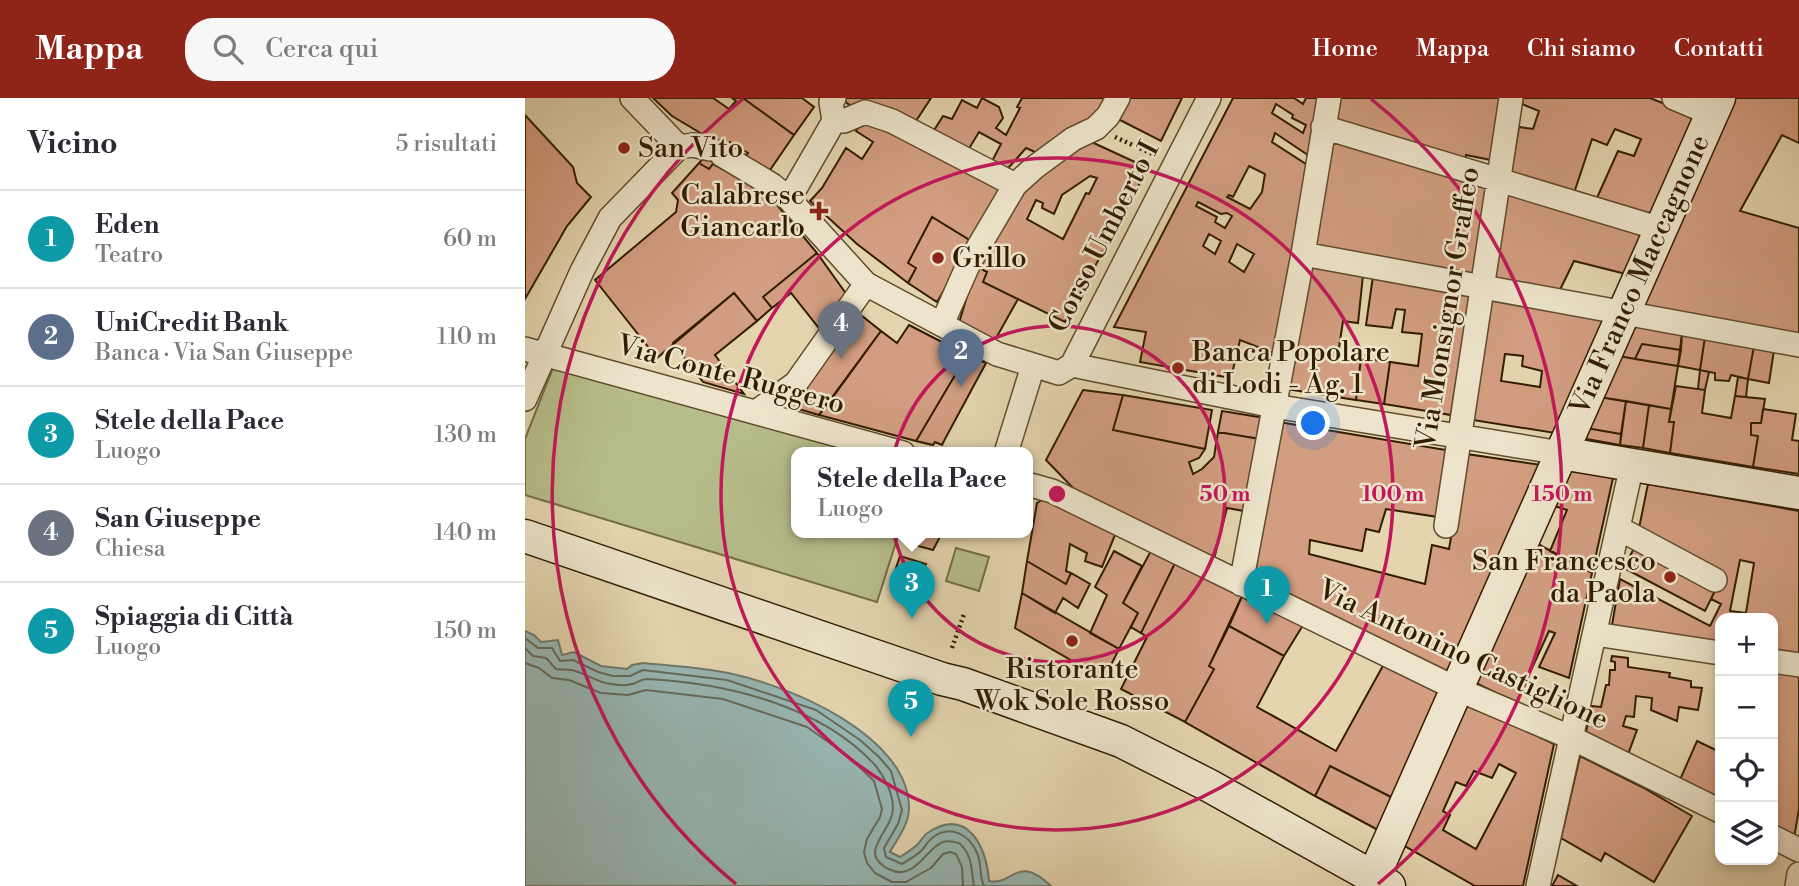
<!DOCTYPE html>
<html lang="it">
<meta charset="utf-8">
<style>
:root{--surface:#fff;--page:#f7f7f7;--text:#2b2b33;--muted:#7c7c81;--line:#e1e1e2;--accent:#8f2418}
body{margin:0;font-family:"Libre Bodoni",serif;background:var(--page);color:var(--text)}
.controls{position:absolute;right:21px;bottom:21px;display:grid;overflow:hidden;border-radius:14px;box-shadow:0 4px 10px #0003}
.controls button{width:63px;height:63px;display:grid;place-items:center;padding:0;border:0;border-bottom:2px solid var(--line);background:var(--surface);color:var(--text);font:35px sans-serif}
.you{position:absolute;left:789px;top:326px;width:24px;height:24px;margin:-18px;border:5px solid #fff;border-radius:50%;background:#1a73e8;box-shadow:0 0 0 10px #1a73e833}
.badge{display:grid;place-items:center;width:46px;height:46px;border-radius:50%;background:var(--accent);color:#fff;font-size:23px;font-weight:700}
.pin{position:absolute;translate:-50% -58px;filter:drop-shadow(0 2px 4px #0008)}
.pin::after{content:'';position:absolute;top:37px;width:24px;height:21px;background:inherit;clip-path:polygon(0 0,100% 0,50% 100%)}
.popup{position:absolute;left:266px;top:349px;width:242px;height:91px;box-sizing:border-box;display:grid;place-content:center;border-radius:14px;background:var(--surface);filter:drop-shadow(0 2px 5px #0005);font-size:23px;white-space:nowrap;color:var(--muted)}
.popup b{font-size:26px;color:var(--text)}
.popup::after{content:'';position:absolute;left:50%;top:100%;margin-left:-14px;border:14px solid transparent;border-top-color:var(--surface)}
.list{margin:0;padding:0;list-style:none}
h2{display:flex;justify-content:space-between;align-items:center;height:91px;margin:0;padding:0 28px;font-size:30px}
h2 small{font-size:23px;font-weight:400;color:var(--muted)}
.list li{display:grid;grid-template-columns:46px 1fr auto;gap:21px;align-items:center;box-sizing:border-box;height:98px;padding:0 28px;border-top:2px solid var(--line)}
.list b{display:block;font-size:26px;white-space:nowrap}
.list p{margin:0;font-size:23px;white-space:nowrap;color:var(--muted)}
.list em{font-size:23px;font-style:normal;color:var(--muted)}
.icon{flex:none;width:38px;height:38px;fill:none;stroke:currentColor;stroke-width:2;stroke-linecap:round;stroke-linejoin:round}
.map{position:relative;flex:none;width:1274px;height:788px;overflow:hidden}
header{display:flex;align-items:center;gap:42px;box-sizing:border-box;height:98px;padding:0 35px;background:var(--accent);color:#fff}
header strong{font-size:33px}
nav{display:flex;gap:38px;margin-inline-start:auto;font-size:24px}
.search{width:490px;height:63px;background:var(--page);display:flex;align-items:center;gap:18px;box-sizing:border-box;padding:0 24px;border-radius:28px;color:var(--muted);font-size:26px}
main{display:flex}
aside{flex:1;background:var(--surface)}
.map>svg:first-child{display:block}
</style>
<header>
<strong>Mappa</strong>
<div class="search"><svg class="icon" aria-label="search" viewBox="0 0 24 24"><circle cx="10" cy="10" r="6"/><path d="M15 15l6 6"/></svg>Cerca qui</div>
<nav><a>Home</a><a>Mappa</a><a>Chi siamo</a><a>Contatti</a></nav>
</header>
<main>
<aside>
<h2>Vicino<small>5 risultati</small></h2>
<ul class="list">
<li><span class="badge" style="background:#0f9aa8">1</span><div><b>Eden</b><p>Teatro</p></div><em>60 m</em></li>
<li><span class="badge" style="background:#5c6f8a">2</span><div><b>UniCredit Bank</b><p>Banca · Via San Giuseppe</p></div><em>110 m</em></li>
<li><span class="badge" style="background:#0f9aa8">3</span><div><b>Stele della Pace</b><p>Luogo</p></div><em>130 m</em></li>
<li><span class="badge" style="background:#6b7280">4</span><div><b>San Giuseppe</b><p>Chiesa</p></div><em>140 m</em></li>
<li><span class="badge" style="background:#0f9aa8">5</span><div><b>Spiaggia di Città</b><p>Luogo</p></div><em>150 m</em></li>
</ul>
</aside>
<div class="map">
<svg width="1274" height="788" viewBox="0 0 1274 788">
<rect width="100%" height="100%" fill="#e4d5af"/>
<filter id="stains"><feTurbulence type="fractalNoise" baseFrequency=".00286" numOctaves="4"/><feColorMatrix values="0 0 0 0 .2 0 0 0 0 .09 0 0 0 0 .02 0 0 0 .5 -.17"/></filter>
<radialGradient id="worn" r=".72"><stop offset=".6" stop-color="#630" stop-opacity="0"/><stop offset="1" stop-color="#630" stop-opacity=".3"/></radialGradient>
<path fill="#b6bd8a" stroke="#746d45" stroke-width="2" d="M28,270L335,355H272V435H374L352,504L0,397V341Z
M431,450L464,459L454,493L421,483Z"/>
<path fill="#97b7b3" stroke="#6f796b" stroke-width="2" d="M0,533L9,537L16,544L33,542L37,557L49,554L76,568L102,571L107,567L118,565C146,568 175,569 203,575C263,587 384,637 384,710C384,727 372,741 365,754L375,759C381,755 388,751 393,746C397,741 399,737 404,734C443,709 462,750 464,783C489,788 491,755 526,788H0Z"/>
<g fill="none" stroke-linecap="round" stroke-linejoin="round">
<path stroke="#656a5a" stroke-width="2" d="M0,540L13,550H27L35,563L48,562L73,574L88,578H105L118,572L202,582L291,612L335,642L354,659L366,673L377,712L373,726L359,750L361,759L377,766C383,762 391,758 396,753C400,749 402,744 407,740C425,726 444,736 452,755C457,766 454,778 459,788
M0,550L8,558L21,560L31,571C36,572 41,571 47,572C60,575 71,584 86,586C92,587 101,588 107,586C113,585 115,581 122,581C200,585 295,607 350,667C359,678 368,695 368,710C368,734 329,755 366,772C390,783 402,749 418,744C424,742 429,744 434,745C448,757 446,772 449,788
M0,565L14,570L27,580L44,582L76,595L103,597L121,592L198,601L282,629L323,658L349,683L357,711L355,719L342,741L339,754L342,765L350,775L367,784H381L406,770L418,756L425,754L431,756L437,769L438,788"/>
</g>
<path fill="#d29d80" stroke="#331d00" stroke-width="2" fill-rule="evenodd" d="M128,0H188L204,11L211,3L207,0H218L269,37L243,75L218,62L223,55L205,44L184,71L174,65L192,45L147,18Z
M218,0H277L289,9L269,37Z
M316,0H406L391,23L366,10L362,15L328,10Z
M457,0L474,9L478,20L471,30L481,37L495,10L492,9L497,0H582L571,18L517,57L501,50L479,75L465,67L476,46L454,34L442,54L408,34L418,18L427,21L437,2L452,10Z
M604,0H657L636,43L593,21Z
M708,0H769L778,6L781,0H797L786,59L750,35L747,44L784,68L751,256L715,242L706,280L615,264L621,234L589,229ZM751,6L768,17L767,20L781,27L778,35L747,15ZM724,68L740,76L737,94L725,111L702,99L704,97L708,99ZM673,104L696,116L702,115L707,118L700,130L690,124L692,119L671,108ZM684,136L696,143L690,156L678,148ZM712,146L729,156L719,174L704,164Z
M815,0H975L966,62L941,57L940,68L810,27Z
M998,0H1125L1170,18L1126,119L1071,102L1093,53L1109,58L1116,41L1090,31L1082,47L1067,41L1049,95L986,76L994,29L1008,31L1014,13L997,6Z
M1210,0H1274V45L1257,37L1215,113L1274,130V237L1116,208Z
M0,17L48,69L52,85L66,99L42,128L0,201Z
M341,18L480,90L448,144L407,119L383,165L391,170L383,185L332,146L285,103L297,90L321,50L337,61L348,44L331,33Z
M560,41L623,70L540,224L458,184L462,174L451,168L505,78ZM565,78L572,80L564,96L561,95L538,141L502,121L511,102L518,105L517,110L529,116L537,97Z
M807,43L963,91L948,178L788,148Z
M174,65L184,71L188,66L203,74L208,69L231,93L238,92L252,100L253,108L292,155L238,199L247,210L232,223L209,195L132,260L70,182L151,114L153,102L147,95Z
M984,91L1119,134L1101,176L1049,163L1034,194L969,183Z
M407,119L448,144L412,204L383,185L391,170L383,165Z
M292,155L322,197L297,234L266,195L247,210L238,199Z
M784,167L838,177L833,225L818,223L813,256L836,260L831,302L761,291Z
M451,168L462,174L458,184L493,201L470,242L434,225Z
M848,178L945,195L926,317L859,306L865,264L893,268L897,236L877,234L880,212L871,211L867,230L841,227Z
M209,195L232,223L190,257L219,296L178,284L148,245Z
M966,200L1081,221L1030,335L948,322ZM980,256L998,258L997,268L1017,273L1015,289L976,283Z
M332,214L356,233L302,307L277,289Z
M1107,226L1157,235L1156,252L1117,246L1110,261L1093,258Z
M384,227L442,257L391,343L294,317L356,233L372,245Z
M1157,235L1180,239L1175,272L1153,268Z
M1180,239L1229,248L1223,281L1206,277L1204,283L1190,282V275L1175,272Z
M1117,246L1156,252L1153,268L1110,261Z
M1229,248L1249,252L1244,285L1223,281Z
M442,257L461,265L420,341L417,347L410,344L408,347L391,343Z
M1093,258L1153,268L1146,311L1074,299Z
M836,260L865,264L859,306L831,302Z
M1175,272L1184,274L1180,292L1173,291Z
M1213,279L1223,281L1221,299L1210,298Z
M1151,288L1180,292L1177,315L1206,320L1210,298L1240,301L1236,325H1226V337L1233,338L1228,369L1145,355L1149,324H1144Z
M277,289L302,307L294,317L263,308Z
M558,292L598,297L588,332L680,351L674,360L664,364L668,376L677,371L689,359L693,334L735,341L719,413L702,410L689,461L550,392L521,362Z
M598,297L687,312L680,351L588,332Z
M1074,299L1101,303L1096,336L1061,330Z
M1101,303L1124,307L1118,350L1095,347Z
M1124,307L1146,311L1144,324H1149L1145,355L1118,350Z
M1238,311L1271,316L1267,342L1274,343V376L1228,369L1233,338L1226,337V325H1236Z
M697,313L740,320L735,341L693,334Z
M754,324L921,352L913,419L861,411L854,434L841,431L837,453L785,442L784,456L900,486L907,447L924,451L941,356L1017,367L925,578L728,483Z
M1061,330L1096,336L1095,347L1056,340Z
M1042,372L1088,380L1067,475L1025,453L1042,412L1026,407Z
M1123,386L1274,413V559L1248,555V520H1195V546L1087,527L1095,481L1185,528L1196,506L1186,501L1196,479L1113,435ZM1215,462L1229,465L1221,515L1205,513Z
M521,400L592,432L577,469L560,463L562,455L545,446L541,473L546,475L541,486L502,463L512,405Z
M381,435H417L408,452L379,444Z
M1011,445L1067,475L1044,580L1014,569L1030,535L1024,533L991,605L949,584Z
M1111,446L1192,489L1180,513L1099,470Z
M628,449L652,461L616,535L606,529L613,515L598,505Z
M589,453L617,468L598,505L613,515L594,551L565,535L582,497L570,489Z
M375,458L401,466L391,487L367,482Z
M652,461L718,496L684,568L689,571L660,624L596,591L622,539L616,535Z
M502,463L541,486L546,475L565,486L553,510L538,500L530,515L497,495Z
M497,495L594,551L579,581L490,530Z
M718,496L780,524L759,558L704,528Z
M704,528L759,558L732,609L811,653L860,564L919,591L868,700L805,668L790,698L660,624L689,571L684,568Z
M1087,558L1103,560V569L1145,575L1144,579L1166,583V589L1177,590L1173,612L1154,609L1152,623L1126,612L1127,600L1111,598L1109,619L1101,618L1098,628L1112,632L1102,659L1060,638L1067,608L1076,609L1081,587H1084L1085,572H1090V564L1086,563Z
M1248,574L1274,578V711L1269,740L1248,730Z
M942,604L1029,646L998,788H950L878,747ZM974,666L991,675L951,751L918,732L925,717L918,713L931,684L941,688L949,673L967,680Z
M1172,643L1195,654V704L1154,684Z
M1055,658L1117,689L1167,718L1129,784L1080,755L1076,763L1036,740Z
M805,668L868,700L853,732L790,698Z
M1033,777L1052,788H1027Z"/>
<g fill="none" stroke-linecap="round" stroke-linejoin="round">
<g stroke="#5f4b2c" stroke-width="26">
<path id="street" d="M107,0L154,49
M1149,0L1187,16
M309,23H319L340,14L367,23L490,87
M798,29L1136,131
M197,57L247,87L264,101L341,186L472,256L534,275L547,267
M264,101L309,23L306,4L309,0
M778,156L1274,247
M417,226L444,165L490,87L510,69L548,41L571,30L583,18L593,0
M0,251L378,355
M547,267L749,308L1036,355
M547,267L684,0
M0,301L57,173L85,120L154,49L168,47L185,51
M231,314L271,285L341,186
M481,355L508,268
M502,386L527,393L932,591L1047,640L1195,713
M921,428L986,0
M1093,430L1190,482
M716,486L778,156L804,0
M1070,536L1195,555
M1248,563L1274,567
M1248,739L1274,752
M1013,788L1107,367
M1272,788L1274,776"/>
</g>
<g stroke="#331d00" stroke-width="35">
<path id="secondary" d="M1036,355L1274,395
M0,438L417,581L438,586L596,643L683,687L864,788
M848,780L1194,0"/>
</g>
<path stroke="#331d00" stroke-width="4.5" stroke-dasharray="2 3.5" stroke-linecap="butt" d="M590,39L630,57
M427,550L439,516"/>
<use href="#street" stroke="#ede4cb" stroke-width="23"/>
<use href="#secondary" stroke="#ede4cb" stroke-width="32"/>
</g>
<g fill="none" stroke="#c2185b" stroke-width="3.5">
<circle cx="532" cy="396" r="168"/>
<circle cx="532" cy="396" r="336"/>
<path d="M211 786A505 505 0 0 1 218 1M846 1A505 505 0 0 1 853 786"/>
</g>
<g fill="#8f2418" stroke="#ede4cb" stroke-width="2.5">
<circle cx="99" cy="50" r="7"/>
<path d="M290.5 102.5h7v7h7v7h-7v7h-7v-7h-7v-7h7z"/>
<circle cx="413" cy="160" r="7"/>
<circle cx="653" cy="270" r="7"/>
<circle cx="1145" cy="479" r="7"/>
<circle cx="547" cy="543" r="7"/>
</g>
<g text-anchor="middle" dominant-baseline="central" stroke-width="5" stroke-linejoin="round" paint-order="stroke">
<g font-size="28" fill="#331d00" stroke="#ede4cb" text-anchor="start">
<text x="113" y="50">San Vito</text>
<text x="280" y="97" text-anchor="end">Calabrese<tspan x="280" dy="32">Giancarlo</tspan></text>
<text x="427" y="160">Grillo</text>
<text x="667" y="254">Banca Popolare<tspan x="667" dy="32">di Lodi - Ag. 1</tspan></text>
<text x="1131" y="463" text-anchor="end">San Francesco<tspan x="1131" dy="32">da Paola</tspan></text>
<text x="547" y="571" text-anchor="middle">Ristorante<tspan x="547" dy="32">Wok Sole Rosso</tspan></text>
</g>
<g font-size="28" fill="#331d00" stroke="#ede4cb">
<text transform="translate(579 139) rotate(-63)">Corso Umberto I</text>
<text transform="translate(1115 177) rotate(-66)">Via Franco Maccagnone</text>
<text transform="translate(923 210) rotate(-81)">Via Monsignor Graffeo</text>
<text transform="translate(206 277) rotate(15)">Via Conte Ruggero</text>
<text transform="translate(938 557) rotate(25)">Via Antonino Castiglione</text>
</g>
</g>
<circle cx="532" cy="396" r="10" fill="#c2185b" stroke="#ede4cb" stroke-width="3.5"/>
<g font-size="21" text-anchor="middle" font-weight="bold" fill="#c2185b" stroke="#ede4cb" stroke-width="5" stroke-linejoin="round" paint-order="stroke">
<text x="700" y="403">50 m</text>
<text x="868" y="403">100 m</text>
<text x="1037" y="403">150 m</text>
</g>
<rect width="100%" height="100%" filter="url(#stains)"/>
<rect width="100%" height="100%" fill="url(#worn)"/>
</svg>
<div class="controls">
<button>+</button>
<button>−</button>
<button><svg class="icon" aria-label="locate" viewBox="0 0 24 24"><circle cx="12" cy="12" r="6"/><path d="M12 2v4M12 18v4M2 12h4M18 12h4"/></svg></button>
<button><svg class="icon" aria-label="layers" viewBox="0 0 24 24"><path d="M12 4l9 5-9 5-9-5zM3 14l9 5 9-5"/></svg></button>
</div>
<div class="you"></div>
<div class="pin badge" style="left:742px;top:526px;background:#0f9aa8">1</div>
<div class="pin badge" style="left:436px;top:289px;background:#5c6f8a">2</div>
<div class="pin badge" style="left:387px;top:521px;background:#0f9aa8">3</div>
<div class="popup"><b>Stele della Pace</b>Luogo</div>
<div class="pin badge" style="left:316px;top:261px;background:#6b7280">4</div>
<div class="pin badge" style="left:386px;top:639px;background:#0f9aa8">5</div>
</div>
</main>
